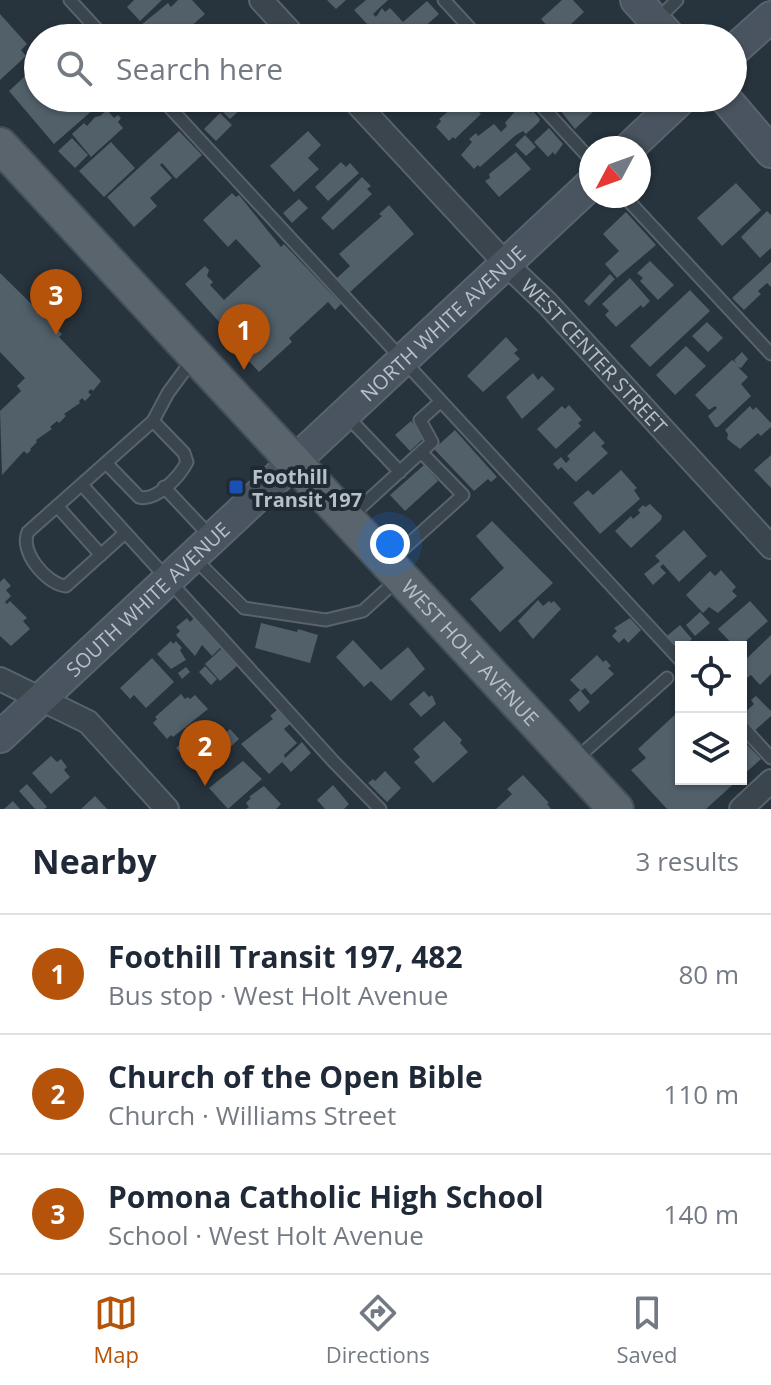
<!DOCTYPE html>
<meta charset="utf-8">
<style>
:root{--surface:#fff;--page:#f6f6f7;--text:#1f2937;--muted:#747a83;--line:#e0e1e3;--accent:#b45309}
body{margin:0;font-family:"Open Sans",sans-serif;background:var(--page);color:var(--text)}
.controls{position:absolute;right:24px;bottom:24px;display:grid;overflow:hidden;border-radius:0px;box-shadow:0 2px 6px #0004}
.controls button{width:72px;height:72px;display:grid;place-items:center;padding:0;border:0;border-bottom:2px solid var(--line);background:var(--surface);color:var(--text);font:40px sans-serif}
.compass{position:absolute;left:579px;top:136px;width:72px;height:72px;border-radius:50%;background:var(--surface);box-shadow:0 2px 6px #0004;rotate:229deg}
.you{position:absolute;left:390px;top:544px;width:28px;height:28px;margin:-20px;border:6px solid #fff;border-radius:50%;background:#1a73e8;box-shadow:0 0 0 12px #1a73e833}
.badge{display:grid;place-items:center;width:52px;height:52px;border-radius:50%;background:var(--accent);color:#fff;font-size:26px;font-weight:700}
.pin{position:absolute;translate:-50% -66px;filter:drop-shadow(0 2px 4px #0008)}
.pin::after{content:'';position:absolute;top:42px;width:28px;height:24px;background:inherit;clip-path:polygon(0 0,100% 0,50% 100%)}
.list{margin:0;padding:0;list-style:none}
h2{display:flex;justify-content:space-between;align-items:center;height:104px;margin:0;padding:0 32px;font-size:34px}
h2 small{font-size:26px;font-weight:400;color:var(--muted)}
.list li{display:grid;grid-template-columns:52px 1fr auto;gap:24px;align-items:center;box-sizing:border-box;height:120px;padding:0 32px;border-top:2px solid var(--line)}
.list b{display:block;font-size:30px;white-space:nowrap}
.list p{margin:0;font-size:26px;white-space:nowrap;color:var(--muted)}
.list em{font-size:26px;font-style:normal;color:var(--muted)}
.icon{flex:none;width:44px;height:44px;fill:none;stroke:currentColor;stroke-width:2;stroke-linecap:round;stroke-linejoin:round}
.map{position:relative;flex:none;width:771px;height:809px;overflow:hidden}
.search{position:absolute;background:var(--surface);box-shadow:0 2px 6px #0004;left:24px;right:24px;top:24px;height:88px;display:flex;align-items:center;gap:20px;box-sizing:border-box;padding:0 28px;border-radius:44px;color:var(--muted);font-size:30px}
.sheet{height:464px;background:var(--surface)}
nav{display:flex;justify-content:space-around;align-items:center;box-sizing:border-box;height:112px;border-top:2px solid var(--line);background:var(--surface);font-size:22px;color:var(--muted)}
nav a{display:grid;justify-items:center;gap:4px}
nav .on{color:var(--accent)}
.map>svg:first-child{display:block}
</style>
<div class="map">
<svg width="771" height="809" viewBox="0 0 771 809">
<rect width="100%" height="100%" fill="#27333d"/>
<path fill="#52606a" d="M134,0H162L140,21L127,7Z
M178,0H192L205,14L189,28L197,37L195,38H125L168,3L171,7Z
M327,0H346L336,9Z
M366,0H388L373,14L376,17L382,8L385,12L390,8L403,22L427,1L439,14L412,38H409L400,28L389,38H354L368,25L354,10Z
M562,0H573L584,12L557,37L541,19Z
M0,14L27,44L21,50L26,56L0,80Z
M214,29L218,32L221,29L230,38H204Z
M601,30L608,38H588L596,31L597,33Z
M38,64V98H98L92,104L95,108L54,144L9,91Z
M171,98H187L178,106Z
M222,98H251L239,107L241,109L230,119L215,104Z
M464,98L481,114L455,139L453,137L449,141L436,127L441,121L439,119Z
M542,98H562L551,108Z
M575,98H582L594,111L575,129L559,109Z
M586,98H608L596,109Z
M522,103L531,113L533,111L540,119L539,122L526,134L523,131L516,135L480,167L478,165L474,169L461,155L472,142L469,139L476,133L478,136L494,124L501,132L507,126L505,123Z
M107,110L114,118L118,115L121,118L118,122L123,128L91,157L72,134L84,123L87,126L95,117L100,116Z
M220,113L232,125L216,141L204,129Z
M549,128L563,144L555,155L553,152L548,157L534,142Z
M179,131L202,155L176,179L162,163L160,165L172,178L150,198L157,206L134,227L107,197Z
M308,131L321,145L308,158L319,169L294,192L270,166Z
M525,135L536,147L526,156L515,145Z
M72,138L88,155L75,168L58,151Z
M111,142L135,168L104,197L79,171Z
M516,152L531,169L499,197L485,181L490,178L489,174Z
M341,162L346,167L350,163L359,173L328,201L315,187Z
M362,177L371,186L367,189L372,194L333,230L321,218Z
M736,183L761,210L722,246L697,218Z
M232,193L236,197L239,195L281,247L284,244L341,304L335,310L328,302L289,338L292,342L259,372L235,346L238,343L185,284L205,266L209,270L207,276L213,282L210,285L224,300L261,266L236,239L228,247L203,220Z
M299,199L308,208L292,223L283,213Z
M389,205L414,234L350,292L337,278L350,266L339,254L382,216L379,214Z
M767,211L771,215V248L760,258L741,237Z
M626,212L656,245L617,278L605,264L619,251L603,234Z
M650,261L674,285L658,300L640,281L643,278L637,273Z
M771,262V287L767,283L758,291L761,294L744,310L732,298Z
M0,273L62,334L59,337L101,381L93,391L91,389L88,392L91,395L85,401L82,398L79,401L80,403L64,414L66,416L59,423L57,421L50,427L52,429L36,440L37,442L30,449L31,450L27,454L24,451L2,475L0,411L21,391L17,386L25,378L0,352Z
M610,274L615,279L589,306L584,301Z
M630,278L650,301L643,308L641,305L616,327L605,315L609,311L602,304Z
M690,290L710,311L650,367L630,346Z
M707,322L723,338L708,352L692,336Z
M506,337L518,350L514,353L520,359L483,392L467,376Z
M686,346L706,366L675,395L656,375Z
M742,352L748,359L741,368L738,367L748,377L741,384L751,396L718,427H715L708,416L717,408L715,406L709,410L695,395L732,360L737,363L734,360Z
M533,373L538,380L542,376L555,389L522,419L506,397Z
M569,405L582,420L578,423L581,426L556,449L537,429L562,406L565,409Z
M750,406L753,410L756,407L771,423V427L761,436L758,433L740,449L727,439L728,434L725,430Z
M411,421L425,437L410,451L395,435Z
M455,430L497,477L491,482L488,479L474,491L434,449Z
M594,431L605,443L601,446L608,453L576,482L561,467L558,470L553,464L561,457L566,463L570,459L567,456Z
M771,455V488L754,470Z
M424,465L438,481L405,511L390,495Z
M621,470L637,488L634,490L640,499L600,534L573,503L588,490L593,495Z
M650,504L662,516L661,520L631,548L615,531L631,516L633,519L640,513L638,510L643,505L645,507Z
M492,521L553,583L500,632L470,599L504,568L476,536Z
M684,530L707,556L679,582L663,564L660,567L666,573L653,585L644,574L660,561L655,556Z
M721,570L736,587L732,591L737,596L718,613L709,607L703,613L686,595L710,571L715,576Z
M4,578L11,586L6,590L11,596L5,602L7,604L10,601L27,618L23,621L30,629L11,646L0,636V582Z
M538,600L543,606L549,601L551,603L554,601L561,609L533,639L518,621Z
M750,601L768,621L739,647H735L718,629Z
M700,612L710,623L695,636L686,625Z
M187,618L190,622L194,618L221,647L212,656L202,645L195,656L176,635L180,631L176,627Z
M630,618L641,630L628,643L624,638L619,643L612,636L617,631L614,628Z
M261,623L297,632L298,629L318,635L310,663L255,648Z
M680,625L692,639L679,650L667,636Z
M771,635V674L760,685L751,675L744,680L741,677L745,668L741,664Z
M353,640L381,670L408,647L425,669L391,701L371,681L364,687L336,657Z
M171,641L173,644L176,641L182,648L180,650L186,660L171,669L157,654Z
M221,649L237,666L220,681L205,664Z
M597,655L603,662L606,660L611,666L608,668L614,674L591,695L585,688L581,691L570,680Z
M152,658L174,682L146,708L134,695L130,699L120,688Z
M205,666L217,679L211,685L199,672Z
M186,667L190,672L182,679L178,673Z
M580,690L590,702L579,712L569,700Z
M424,691L429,697L432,695L436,704L421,717L409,704Z
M181,694L185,699L188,697L190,699L195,695L208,709L173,737L171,735L167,739L153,723L157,719L155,717Z
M756,696L771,711V716L753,732L741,716L754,704L751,700Z
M681,709V779H739L706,809H667L631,770L646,758L638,749Z
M277,710L290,724L284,729L297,743L284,755L285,758L302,742L311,753L291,772L282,762L269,774L241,744L273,719L270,716Z
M444,721L462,740L460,743L468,752L433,783L414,762L420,757L413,749Z
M230,729L239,739L200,775L176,748L191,734L206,751Z
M741,738L761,759L741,777Z
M51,756L57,762L61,759L67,767L64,770L70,777L51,794L32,773Z
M243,761L262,779L228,809L209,788Z
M385,771L401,788L387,802L368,783L373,779L375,781Z
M523,775L549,803L547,804L551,809H496L512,794L507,789Z
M27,784L47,807L44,809H35L19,791Z
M333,785L349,804L344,809H325L317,800Z
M264,786L281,804L276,809H246L249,807L246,803L251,798L249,797Z
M95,796L107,809H81Z
M13,801L20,809H4Z"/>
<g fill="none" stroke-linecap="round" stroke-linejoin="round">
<g stroke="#58636b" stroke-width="15">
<path id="lane" d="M70,0L105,38
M444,0L479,38
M658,19L677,0
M161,98L681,661
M534,98L591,160
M624,196L771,354
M345,414L400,472
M421,452L432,442L420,420L440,402
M106,463L139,497C156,502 180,476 187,462L184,453L153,421
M82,485L334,762L380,809
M164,487L211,537
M57,506L101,555
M349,518L421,452L463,495L391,560
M125,533L66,586C46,584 19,551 28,532L153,421L168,393L193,359
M193,557L244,608L326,620L363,611L397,580
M741,725L771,758
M576,759L667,678"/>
</g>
<g stroke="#58636b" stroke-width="26">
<g id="street">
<path d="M261,0L296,38"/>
<path id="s1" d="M352,98L506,264L547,303L771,547"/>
<path d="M0,679L88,722L167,809"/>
<path d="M741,809L771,781"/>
</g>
</g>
<g stroke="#58636b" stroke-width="34">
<g id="secondary">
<path d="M636,0L671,38"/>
<path d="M733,51L771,17"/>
<path d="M725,98L771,152"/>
<path d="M629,148L682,98"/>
<path id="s2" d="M0,737L591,184"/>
</g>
</g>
<g stroke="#444e56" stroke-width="38">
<g id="primary">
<path id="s3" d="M0,145L616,809"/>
</g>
</g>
<use href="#lane" stroke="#3a454d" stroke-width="11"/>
<use href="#street" stroke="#3a454d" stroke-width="22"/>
<use href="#secondary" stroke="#495460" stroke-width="30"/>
<use href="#primary" stroke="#59646d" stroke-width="34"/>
</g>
<rect fill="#1a4fb4" stroke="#1f2a32" stroke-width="3" x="228" y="479" width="16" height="16" rx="4"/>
<g text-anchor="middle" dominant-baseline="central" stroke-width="8" stroke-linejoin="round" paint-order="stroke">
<g font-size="20" fill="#b7c0c8" stroke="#1f2a32">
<text stroke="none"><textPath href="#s2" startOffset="606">NORTH WHITE AVENUE</textPath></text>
<text stroke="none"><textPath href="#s1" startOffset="354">WEST CENTER STREET</textPath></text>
<text stroke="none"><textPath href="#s2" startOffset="202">SOUTH WHITE AVENUE</textPath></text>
<text stroke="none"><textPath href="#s3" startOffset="692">WEST HOLT AVENUE</textPath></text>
</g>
<g font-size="20" font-weight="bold" fill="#b7c0c8" stroke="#1f2a32" text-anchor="start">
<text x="252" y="476">Foothill<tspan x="252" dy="23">Transit 197</tspan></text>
</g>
</g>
</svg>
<div class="controls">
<button><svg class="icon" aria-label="locate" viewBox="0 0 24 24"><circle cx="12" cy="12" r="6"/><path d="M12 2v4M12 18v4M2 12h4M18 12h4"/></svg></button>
<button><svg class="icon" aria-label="layers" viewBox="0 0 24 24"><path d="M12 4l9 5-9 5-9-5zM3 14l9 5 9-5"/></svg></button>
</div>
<svg class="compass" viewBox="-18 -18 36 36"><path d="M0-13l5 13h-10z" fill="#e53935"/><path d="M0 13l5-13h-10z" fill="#747a83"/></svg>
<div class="you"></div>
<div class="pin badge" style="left:244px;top:370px">1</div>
<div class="pin badge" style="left:205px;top:786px">2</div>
<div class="pin badge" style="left:56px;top:335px">3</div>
<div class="search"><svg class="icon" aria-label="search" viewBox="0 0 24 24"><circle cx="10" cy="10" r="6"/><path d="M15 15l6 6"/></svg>Search here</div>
</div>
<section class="sheet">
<h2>Nearby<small>3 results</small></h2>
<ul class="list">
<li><span class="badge">1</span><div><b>Foothill Transit 197, 482</b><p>Bus stop · West Holt Avenue</p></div><em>80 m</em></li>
<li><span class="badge">2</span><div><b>Church of the Open Bible</b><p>Church · Williams Street</p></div><em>110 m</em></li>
<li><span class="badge">3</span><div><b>Pomona Catholic High School</b><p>School · West Holt Avenue</p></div><em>140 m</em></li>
</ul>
</section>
<nav>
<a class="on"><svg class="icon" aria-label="map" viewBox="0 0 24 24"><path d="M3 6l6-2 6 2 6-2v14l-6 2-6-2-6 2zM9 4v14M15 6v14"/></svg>Map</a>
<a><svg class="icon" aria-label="directions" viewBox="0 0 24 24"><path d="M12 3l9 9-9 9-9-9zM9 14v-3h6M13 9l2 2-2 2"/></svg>Directions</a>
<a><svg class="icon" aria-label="saved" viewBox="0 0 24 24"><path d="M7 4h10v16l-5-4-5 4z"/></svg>Saved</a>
</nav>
